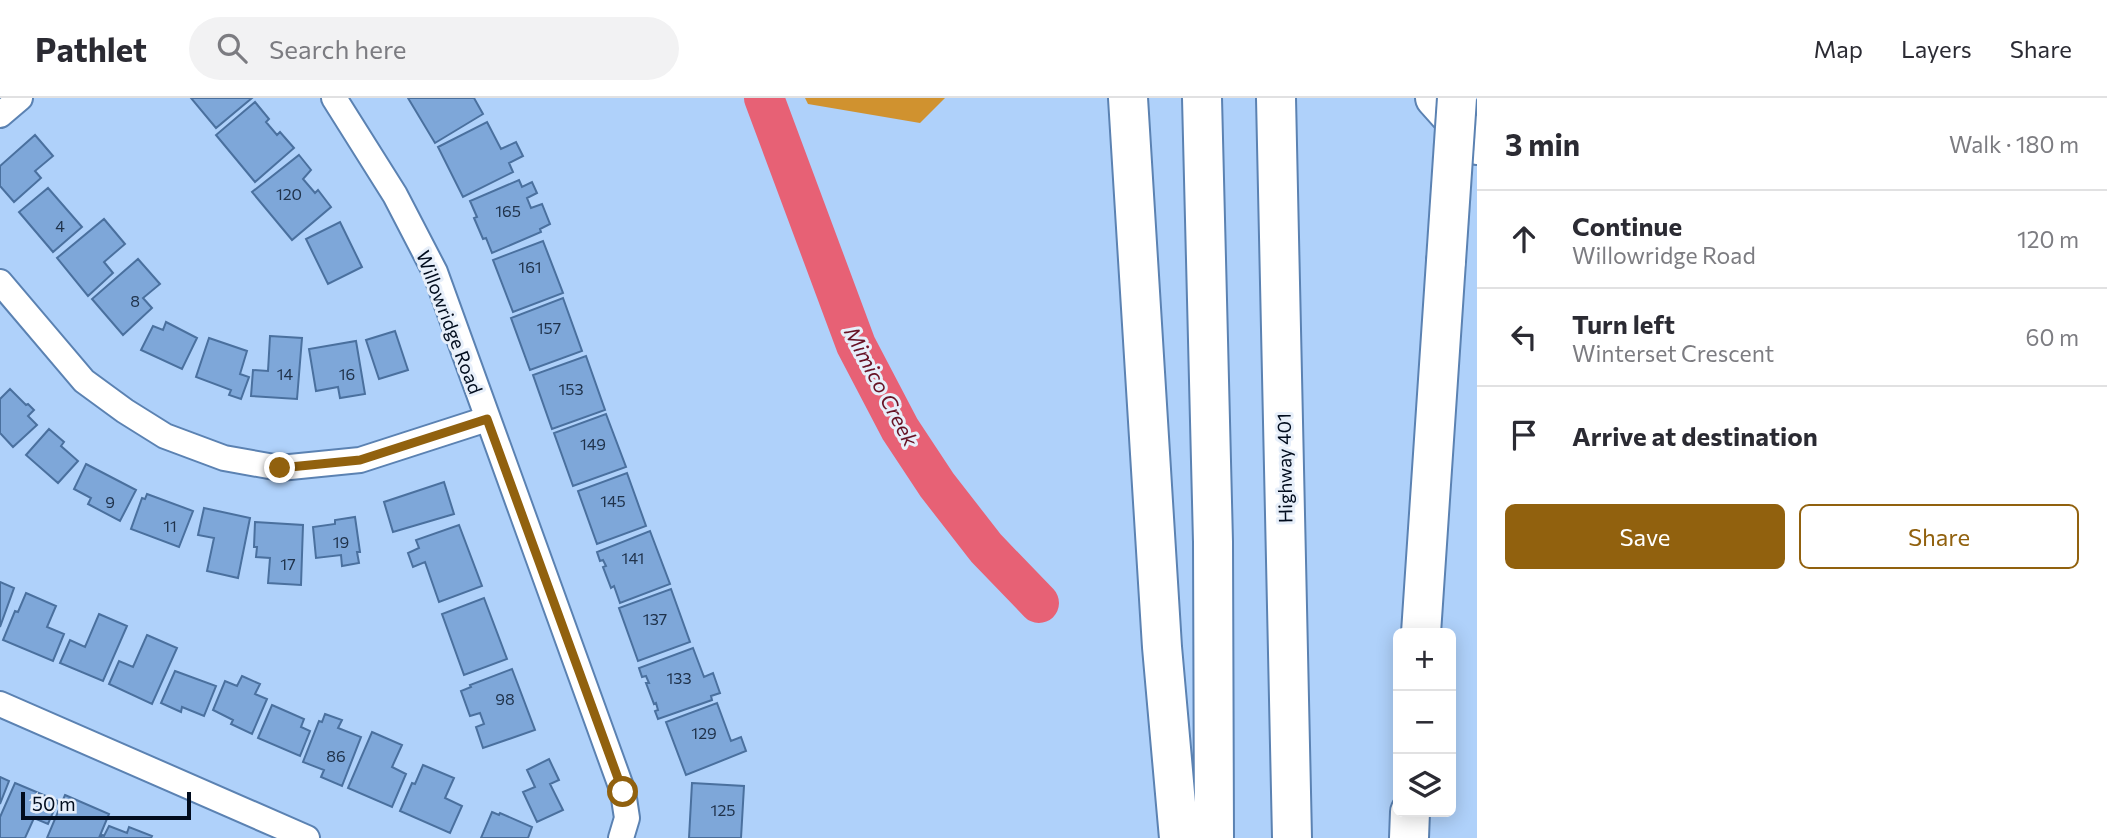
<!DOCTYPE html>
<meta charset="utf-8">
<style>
:root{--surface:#fff;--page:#f2f2f3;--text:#2b2b33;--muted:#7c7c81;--line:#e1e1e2;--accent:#91610e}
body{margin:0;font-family:Commissioner,sans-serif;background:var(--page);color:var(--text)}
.controls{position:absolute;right:21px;bottom:21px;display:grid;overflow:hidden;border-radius:10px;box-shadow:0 4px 18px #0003}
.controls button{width:63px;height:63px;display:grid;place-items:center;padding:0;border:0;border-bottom:2px solid var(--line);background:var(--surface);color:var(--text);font:35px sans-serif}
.scale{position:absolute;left:21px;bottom:18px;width:170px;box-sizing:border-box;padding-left:7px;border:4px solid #010c1d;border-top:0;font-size:19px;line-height:24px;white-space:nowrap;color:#010c1d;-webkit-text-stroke:5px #e7effa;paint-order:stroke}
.stop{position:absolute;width:21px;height:21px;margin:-16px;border:5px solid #91610e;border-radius:50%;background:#fff}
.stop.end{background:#91610e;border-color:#fff;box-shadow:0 2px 7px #0008}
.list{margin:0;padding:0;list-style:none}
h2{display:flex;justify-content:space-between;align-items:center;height:91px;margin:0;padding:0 28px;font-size:30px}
h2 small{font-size:23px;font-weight:400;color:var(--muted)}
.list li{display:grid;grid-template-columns:46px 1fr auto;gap:21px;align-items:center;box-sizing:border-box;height:98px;padding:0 28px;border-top:2px solid var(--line)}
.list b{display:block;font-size:26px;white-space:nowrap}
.list p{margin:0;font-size:23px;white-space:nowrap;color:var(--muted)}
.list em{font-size:23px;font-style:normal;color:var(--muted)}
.actions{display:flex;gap:14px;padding:21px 28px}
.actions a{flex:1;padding:16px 0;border:2px solid var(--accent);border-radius:10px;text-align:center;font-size:24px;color:var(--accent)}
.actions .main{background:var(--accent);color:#fff}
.icon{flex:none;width:38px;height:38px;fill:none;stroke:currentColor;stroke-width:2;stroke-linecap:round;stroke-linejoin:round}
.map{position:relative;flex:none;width:1477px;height:740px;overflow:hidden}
header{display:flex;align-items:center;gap:42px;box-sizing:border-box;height:98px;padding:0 35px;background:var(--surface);border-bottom:2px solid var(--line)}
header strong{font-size:33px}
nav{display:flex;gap:38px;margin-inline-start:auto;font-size:24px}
.search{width:490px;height:63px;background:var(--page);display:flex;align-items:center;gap:18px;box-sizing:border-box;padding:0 24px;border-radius:38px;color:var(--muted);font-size:26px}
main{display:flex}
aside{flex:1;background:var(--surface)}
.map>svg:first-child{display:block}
</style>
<header>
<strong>Pathlet</strong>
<div class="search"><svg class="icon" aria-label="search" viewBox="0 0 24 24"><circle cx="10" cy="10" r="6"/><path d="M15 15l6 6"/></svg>Search here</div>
<nav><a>Map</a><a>Layers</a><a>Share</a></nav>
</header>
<main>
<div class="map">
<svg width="1477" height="740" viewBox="0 0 1477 740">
<rect width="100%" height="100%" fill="#afd1fa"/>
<path fill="#d0922f" d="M805,0H945L920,25L808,6Z"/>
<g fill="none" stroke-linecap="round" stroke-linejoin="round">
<path stroke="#e76175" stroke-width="7" d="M934,409L937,387"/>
<path stroke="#e76175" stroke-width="40" d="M764,0L856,247L900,331L937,387L986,450L1039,505"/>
</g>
<path fill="#7ea7d9" stroke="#4a709e" stroke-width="2" d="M191,0H252L216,30Z
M408,0H474L483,16L435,45Z
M255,4L269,21L266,24L277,37L280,34L294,50L255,84L216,37Z
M487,24L501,51L516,44L523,58L509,65L513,74L463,99L438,49Z
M35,37L53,58L35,73L41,80L14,104L0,88V68Z
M299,57L311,72L303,81L315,95L318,92L331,109L292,142L252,94Z
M519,82L522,89L532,84L537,95L527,100L531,110L542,106L550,126L540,131L541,134L492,155L486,140L483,141L474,120L477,119L470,103Z
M48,90L82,129L53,154L19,114Z
M104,121L125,146L104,164L113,175L88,198L57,160Z
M340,124L362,169L328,186L306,141Z
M543,143L563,195L513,214L493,162Z
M138,161L160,186L143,200L152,210L123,237L92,201Z
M563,200L582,253L530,272L511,220Z
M166,224L197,240L182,271L141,252L153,228L163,232Z
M395,233L408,272L379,281L366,242Z
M270,238L302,240L297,301L251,298L253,272L268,273Z
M209,240L247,253L240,276L249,279L241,301L229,297L231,292L196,279Z
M356,243L365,296L340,300L338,289L316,293L309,251Z
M586,258L605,312L552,331L533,277Z
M10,291L26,307L28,306L34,312L28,318L37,327L13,349L0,335V301Z
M606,316L626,369L573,388L554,335Z
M49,331L64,344L61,348L78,363L58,385L26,357Z
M86,366L136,392L120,423L88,406L91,400L74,391Z
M627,375L646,428L597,446L578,393Z
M444,384L454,416L393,434L384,404Z
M147,396L193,413L179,449L131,431L142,400L145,401Z
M204,410L250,420L238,480L207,473L214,440L198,437Z
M355,419L360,454H357L359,465L342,468L341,457L316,460L313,429L335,426V422Z
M255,424L303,427L301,487L268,485L270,460L256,459L257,449H254Z
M459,427L482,488L439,504L425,464L413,469L408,455L419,450L416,442Z
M650,433L670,486L620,505L614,488L611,490L603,469L606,468L603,462L600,463L597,454Z
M0,484L14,490L0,529Z
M671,491L690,544L638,563L619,510Z
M26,495L56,508L47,529L64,536L53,563L3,542L15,513L18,514Z
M484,500L507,561L464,577L442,516Z
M99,516L127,528L103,583L60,565L70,542L85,549Z
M147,537L177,550L152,606L109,586L119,563L133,569Z
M693,550L704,579L713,575L720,595L711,598L712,602L658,621L655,613L658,612L656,605L654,606L646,585H649L646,578L642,579L639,570Z
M512,571L535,632L483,650L476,629L484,626L480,615L470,618L461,593L471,589L470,587Z
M175,573L216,588L204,618L182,609L181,614L161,605Z
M242,578L260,586L255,596L267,601L252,636L231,626L233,622L213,612L225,583L237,588Z
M717,605L731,643L741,639L746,653L686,677L666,624Z
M272,607L304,621L301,629L310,633L300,658L258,640Z
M325,616L342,622L338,630L361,639L342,688L321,679L324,672L303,664L319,623L322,624Z
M372,634L402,647L392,669L406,676L392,709L348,690Z
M549,661L559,682L550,686L563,712L537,724L523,694L535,689L527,672Z
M423,667L454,680L445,700L462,708L450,735L400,713L412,685L415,686Z
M0,679L9,683L0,706Z
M15,685L58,703L48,726L34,720L25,740H0V719Z
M692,685L744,688L741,740H689Z
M65,697L109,716L99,740H47Z
M492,714L499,717L500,715L532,729L528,740H481Z
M109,728L127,735L129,729L152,738L151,740H101L102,737L104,738Z"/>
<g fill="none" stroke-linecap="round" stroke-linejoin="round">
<g stroke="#5b82b2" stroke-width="28">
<path id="minor" d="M334,0L395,97L435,174L623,694L627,720L621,740
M0,17L20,0
M0,184L84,283L125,313L165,338L224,360L280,370L360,362L487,321
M0,606L307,740"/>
</g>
<g stroke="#5b82b2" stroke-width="42">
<path id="motorway" d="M1128,0L1162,549L1179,740
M1202,0L1213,444L1214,740
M1276,0L1292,740
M1435,0L1477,47
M1421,535L1446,163
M1409,740L1410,714"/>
</g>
<use href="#minor" stroke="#fff" stroke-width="24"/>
<use href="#motorway" stroke="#fff" stroke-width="38"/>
<g stroke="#5b82b2" stroke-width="42" stroke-linecap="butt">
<path id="motorway-bridge" d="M1446,163L1457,0"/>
</g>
<use href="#motorway-bridge" stroke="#fff" stroke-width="38"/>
</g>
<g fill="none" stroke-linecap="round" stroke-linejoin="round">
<path stroke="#91610e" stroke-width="9" d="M280,370L360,362L487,321L623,694"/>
</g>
<g text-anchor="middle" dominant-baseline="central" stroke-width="6" stroke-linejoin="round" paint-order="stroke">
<g font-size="16" fill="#20334c">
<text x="289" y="95">120</text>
<text x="508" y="112">165</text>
<text x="60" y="127">4</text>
<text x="530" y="168">161</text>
<text x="135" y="202">8</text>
<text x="549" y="229">157</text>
<text x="285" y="275">14</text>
<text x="347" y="275">16</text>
<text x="571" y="290">153</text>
<text x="593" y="345">149</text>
<text x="613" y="402">145</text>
<text x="110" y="403">9</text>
<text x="170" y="427">11</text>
<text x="341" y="443">19</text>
<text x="633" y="459">141</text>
<text x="288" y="465">17</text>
<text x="655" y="520">137</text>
<text x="679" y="579">133</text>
<text x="505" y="600">98</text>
<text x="704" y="634">129</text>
<text x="336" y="657">86</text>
<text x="723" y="711">125</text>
</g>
<g font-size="19" fill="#010c1d" stroke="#e7effa">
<text transform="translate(450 224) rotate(69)">Willowridge Road</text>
<text transform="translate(1284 370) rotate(-91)">Highway 401</text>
</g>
<g font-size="21" font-style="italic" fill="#671225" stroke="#e7effa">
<text transform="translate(882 288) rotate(62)">Mimico Creek</text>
</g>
</g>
</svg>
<div class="controls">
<button>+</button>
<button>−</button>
<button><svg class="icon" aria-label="layers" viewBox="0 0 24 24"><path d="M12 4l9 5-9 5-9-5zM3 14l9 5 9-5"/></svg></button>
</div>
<div class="scale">50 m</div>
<div class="stop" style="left:623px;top:694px"></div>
<div class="stop end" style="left:280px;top:370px"></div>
</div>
<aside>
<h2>3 min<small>Walk · 180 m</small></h2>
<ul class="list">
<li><svg class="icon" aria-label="ahead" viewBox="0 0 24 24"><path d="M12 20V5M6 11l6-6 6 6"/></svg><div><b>Continue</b><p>Willowridge Road</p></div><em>120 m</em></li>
<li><svg class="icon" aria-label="left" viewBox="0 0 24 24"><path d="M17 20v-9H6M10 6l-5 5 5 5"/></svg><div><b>Turn left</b><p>Winterset Crescent</p></div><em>60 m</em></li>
<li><svg class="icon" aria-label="arrive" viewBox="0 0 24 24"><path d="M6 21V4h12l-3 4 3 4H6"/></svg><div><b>Arrive at destination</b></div></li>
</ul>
<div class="actions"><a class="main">Save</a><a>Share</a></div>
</aside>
</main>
